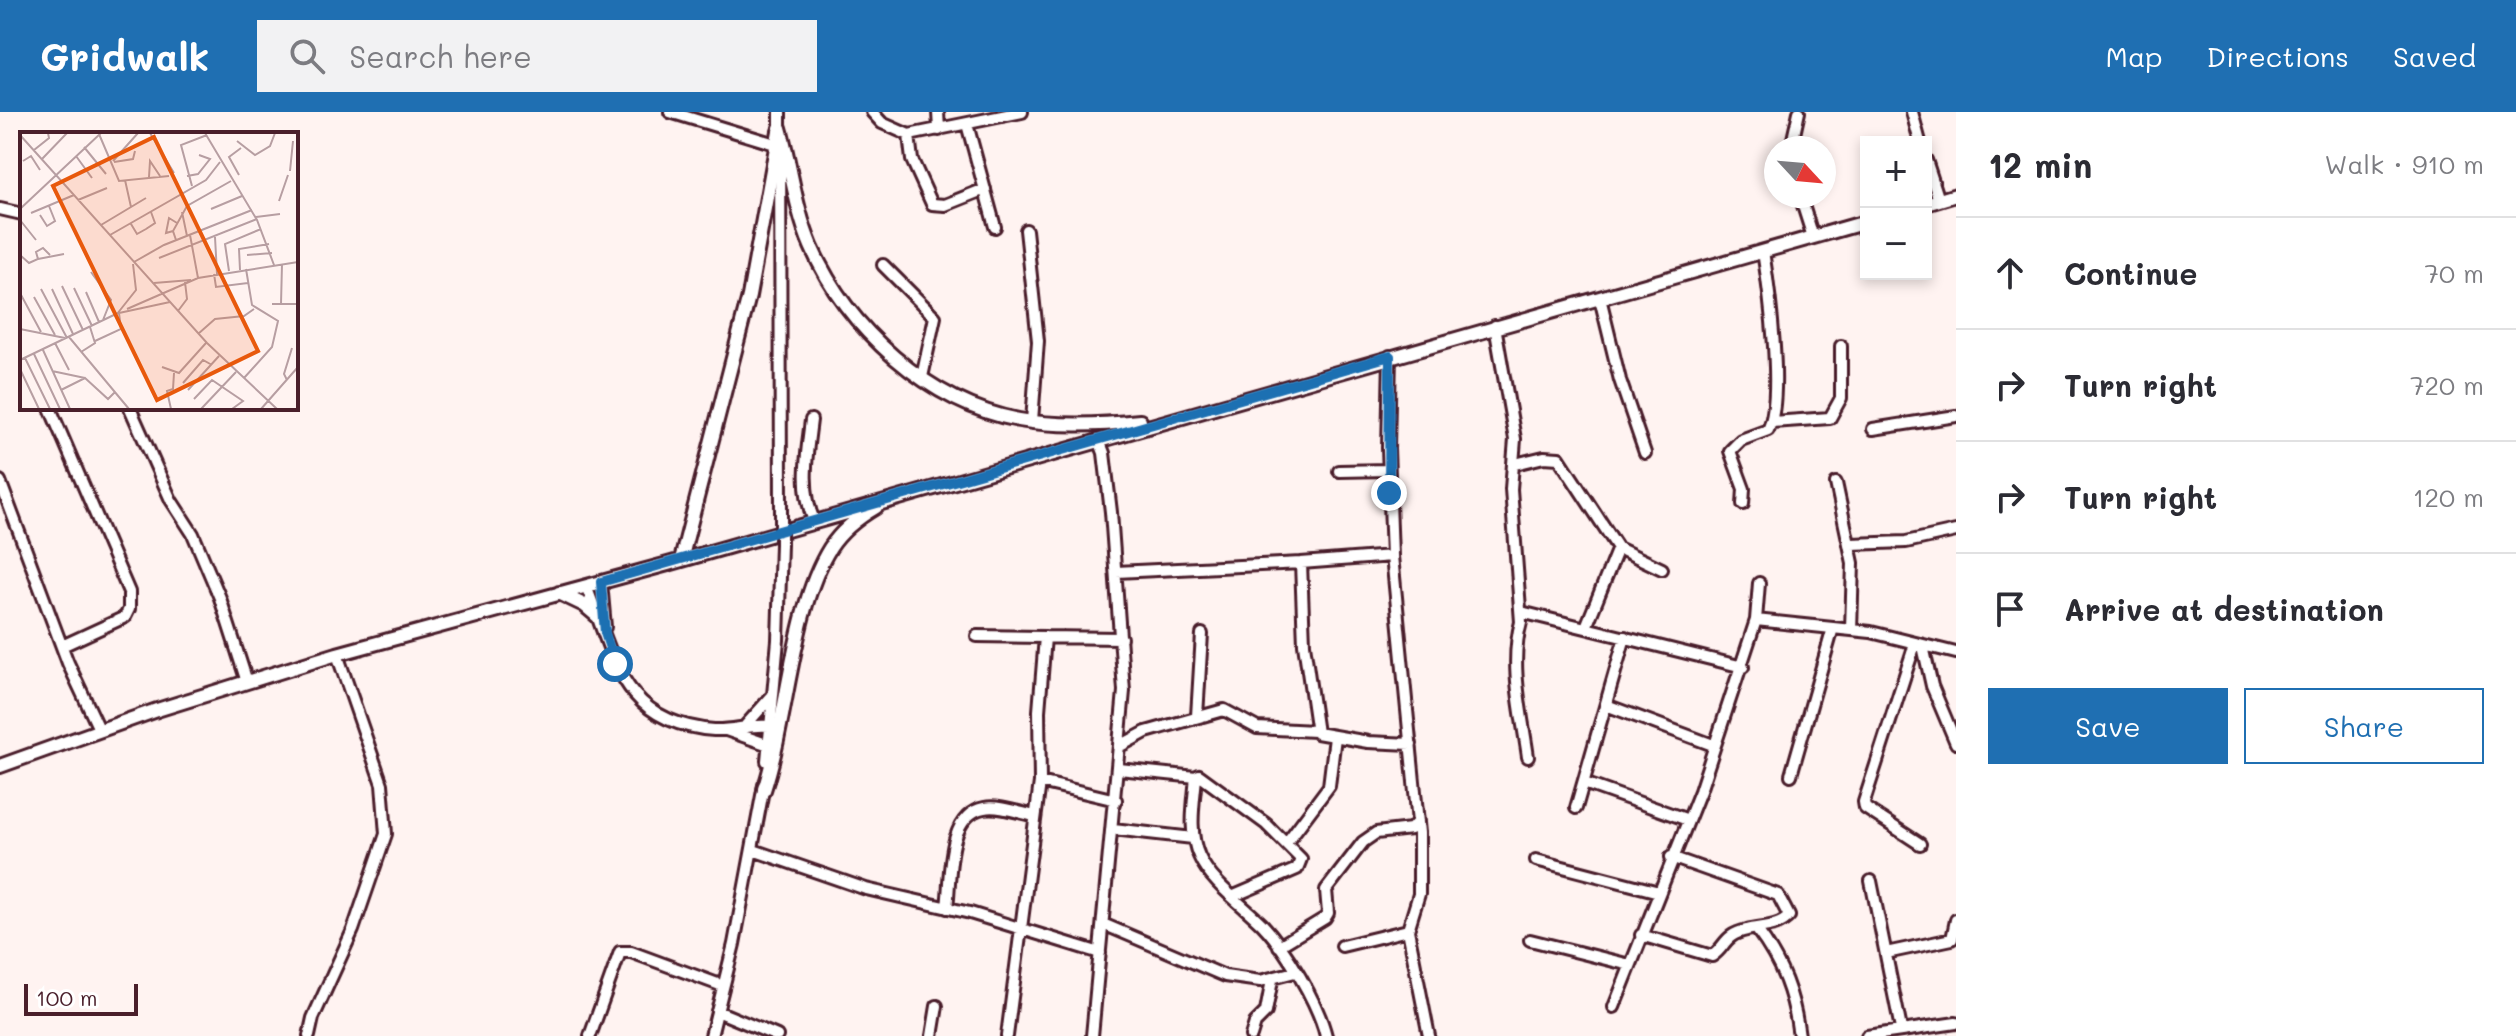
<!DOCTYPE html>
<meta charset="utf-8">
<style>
:root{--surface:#fff;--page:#f2f2f3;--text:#2b2b33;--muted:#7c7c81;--line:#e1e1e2;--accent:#1f6fb2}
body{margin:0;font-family:Mali,sans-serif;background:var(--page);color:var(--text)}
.controls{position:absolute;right:24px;top:24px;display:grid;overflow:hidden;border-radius:0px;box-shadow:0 4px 12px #0003}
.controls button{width:72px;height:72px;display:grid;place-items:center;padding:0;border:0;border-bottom:2px solid var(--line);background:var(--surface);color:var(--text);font:40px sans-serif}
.compass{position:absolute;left:1764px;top:24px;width:72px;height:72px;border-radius:50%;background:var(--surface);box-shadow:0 4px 12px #0003;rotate:116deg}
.scale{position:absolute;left:24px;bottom:20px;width:114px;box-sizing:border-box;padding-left:8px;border:4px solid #4a1f2b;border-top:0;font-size:22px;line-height:28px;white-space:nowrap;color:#4a1f2b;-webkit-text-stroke:6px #fff;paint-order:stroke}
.stop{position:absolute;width:24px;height:24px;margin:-18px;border:6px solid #1f6fb2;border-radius:50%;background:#fff}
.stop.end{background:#1f6fb2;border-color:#fff;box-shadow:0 2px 8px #0008}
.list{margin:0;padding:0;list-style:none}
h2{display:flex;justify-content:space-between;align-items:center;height:104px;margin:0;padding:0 32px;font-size:34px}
h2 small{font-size:26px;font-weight:400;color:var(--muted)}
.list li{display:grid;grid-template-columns:52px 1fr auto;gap:24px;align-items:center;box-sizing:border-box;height:112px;padding:0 32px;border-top:2px solid var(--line)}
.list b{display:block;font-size:30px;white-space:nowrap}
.list em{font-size:26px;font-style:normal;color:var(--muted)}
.actions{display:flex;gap:16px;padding:24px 32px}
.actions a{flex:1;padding:18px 0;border:2px solid var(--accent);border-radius:0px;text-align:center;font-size:28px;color:var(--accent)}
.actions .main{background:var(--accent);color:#fff}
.icon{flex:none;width:44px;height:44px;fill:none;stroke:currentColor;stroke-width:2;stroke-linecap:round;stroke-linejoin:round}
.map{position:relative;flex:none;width:1956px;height:924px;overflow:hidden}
header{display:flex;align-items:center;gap:48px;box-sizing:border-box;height:112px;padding:0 40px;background:var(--accent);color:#fff}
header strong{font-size:38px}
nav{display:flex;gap:44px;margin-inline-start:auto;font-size:28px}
.search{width:560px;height:72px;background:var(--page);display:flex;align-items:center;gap:20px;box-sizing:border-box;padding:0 28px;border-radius:0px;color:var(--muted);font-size:30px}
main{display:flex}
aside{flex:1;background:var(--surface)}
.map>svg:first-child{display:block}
</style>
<header>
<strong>Gridwalk</strong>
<div class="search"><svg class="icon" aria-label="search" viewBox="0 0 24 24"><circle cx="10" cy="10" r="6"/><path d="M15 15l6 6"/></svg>Search here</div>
<nav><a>Map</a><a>Directions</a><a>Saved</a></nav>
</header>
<main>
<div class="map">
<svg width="1956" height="924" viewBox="0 0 1956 924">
<rect width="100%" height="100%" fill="#fff3f1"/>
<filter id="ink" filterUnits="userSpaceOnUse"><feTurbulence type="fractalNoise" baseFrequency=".0125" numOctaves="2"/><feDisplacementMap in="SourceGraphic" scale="16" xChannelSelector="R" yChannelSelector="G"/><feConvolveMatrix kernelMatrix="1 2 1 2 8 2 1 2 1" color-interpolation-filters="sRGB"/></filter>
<g filter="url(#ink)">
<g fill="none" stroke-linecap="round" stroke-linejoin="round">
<g stroke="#4a1f2b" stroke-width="16">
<path id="minor" d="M670,0L775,32
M780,0L781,402
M872,0L882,11L909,23L1022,0
M938,0L939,18
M1912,0L1920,30
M967,12L995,115
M909,23L912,48L932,92L945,93L985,77
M1791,36L1799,0
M1926,48L1939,88
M1800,84L1813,125
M0,97L22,102
M1026,118L1038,229L1032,309
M883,153L935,205L922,265
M1600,186L1620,268L1645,341
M1495,214L1515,327L1511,377L1521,510C1509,553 1522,601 1528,645
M1390,244L1388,336L1392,444L1419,721V782L1408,818L1429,924
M50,296L129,480V497L125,505L62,534
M130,296L171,388L193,422L220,486L247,570
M811,308C807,342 800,376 814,409
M1772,310L1830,306L1841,286V234
M1873,317L1956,304
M1515,352L1544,345L1559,346L1618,436L1662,457
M1339,359L1388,358
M0,369L68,551L99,617
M1836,371L1853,451L1851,518
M1743,392L1744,377L1730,339L1741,328L1768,318C1784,286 1769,177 1763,139
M1851,432L1906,430L1956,419
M1392,444L1301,451L1304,532L1317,621L1368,630L1411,632
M1116,460L1301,451
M601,470L605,515
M586,474C615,546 621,611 714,618C733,619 750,612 769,614
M1521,500L1743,555
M1756,508L1759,471
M1586,515L1618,436
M977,524L1121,526
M1915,532L1864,690L1865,696L1920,732
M1923,534L1932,574L1956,631
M1606,593L1713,633
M1197,604L1202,522
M746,613L771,585
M726,618L769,633
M1122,633L1146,620L1224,598L1257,616L1315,619
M767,649L778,528L781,432
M1119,657L1196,665
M1791,663L1833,516
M1040,670L1116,688
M1584,671L1688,708
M1576,696L1625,525
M1113,717L1193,726
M1287,730L1329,674L1335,625
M753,738L866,777L970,801L1100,841
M1536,748L1659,780
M1871,769L1901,917
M1234,784L1297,757L1301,747L1266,712L1199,663L1196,665C1194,690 1188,720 1199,744C1210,770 1242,792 1262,812C1286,837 1318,891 1326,924
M947,796C951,765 946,703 984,696C999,693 1020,701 1035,704
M1103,812L1225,864L1260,869L1295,860
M1757,818C1782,851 1794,883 1799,924
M1641,823L1712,844C1726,835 1723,823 1747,818C1761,814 1779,816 1789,804L1778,783L1671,745
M1530,828L1630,853
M1279,834L1325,806L1328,801L1326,778L1363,730L1376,721L1411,717L1418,709
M1342,834L1408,818
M1886,841L1952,827L1956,808
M1614,895L1700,679L1756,508L1871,520L1956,541
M717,899L777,924
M309,924L313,906L353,818L386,722L382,672L337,542
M590,924L620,840H631L723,874
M711,924L734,832L764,673
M932,924L937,894
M1007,924L1040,670L1039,599L1045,525
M1092,924L1124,579L1111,400L1104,341L1099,328
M1251,924L1255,911L1266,900L1272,868
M1867,924L1956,911"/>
</g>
<g stroke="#4a1f2b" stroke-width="18">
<path id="major" d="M780,16C791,55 795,96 811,134C847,216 928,291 1019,308C1058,315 1101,313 1140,309
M1926,92L1956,83
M681,448L749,184L779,19
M559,481L584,493L597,504
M0,654L157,598L337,542L668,452L1866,110
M764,678C788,606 792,496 830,436C841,419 859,405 876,395"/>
</g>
<use href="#minor" stroke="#fff" stroke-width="10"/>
<use href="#major" stroke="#fff" stroke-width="12"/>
<g stroke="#4a1f2b" stroke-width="16" stroke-linecap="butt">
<path id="minor-bridge" d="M781,432V402"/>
</g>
<use href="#minor-bridge" stroke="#fff" stroke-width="10"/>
</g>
</g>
<g fill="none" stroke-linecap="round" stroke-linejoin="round" filter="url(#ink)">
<path stroke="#1f6fb2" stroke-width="10" d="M615,552L605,521L601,470L1390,244L1389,381"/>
</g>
<g transform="translate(20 20)">
<rect width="278" height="278" fill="#fff3f1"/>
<path fill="none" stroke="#b79ea2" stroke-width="2" d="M130,1L154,41M185,1L237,88L254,133M79,2L99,49L149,44M0,3L187,211L257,277M217,9L235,23L250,14L255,1M64,15L86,42M14,18L29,6L28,1M56,24L72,46M22,27L47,1M3,29L11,24L20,38M93,29L118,1M94,30L113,27L115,19M270,39L273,9M219,43L209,25L221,16M167,44L178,42L190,27L179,23M129,45L130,29L140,44M105,48L111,75M172,54L161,13L187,3M58,68L87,56M259,69L268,43M0,77L81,1M191,77L222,64M162,80L167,104M11,81L54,63M20,83L27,94L35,89L29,74M236,85L260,82M0,88L16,108M111,92L117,102L126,97L135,91L131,80M81,93L126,66M153,99L146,101L149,86L157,91M90,103L186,48L200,30M170,103L178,146M195,105L197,142M156,108L153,99L167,74L211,49M0,123L9,131L18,127L16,120L23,116L30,123M227,123L252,121M139,126L237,87M18,127L44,122M114,130L144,113L232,78M220,138L219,117L249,112M209,139L205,112L241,97M71,140L91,168L83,188M194,142L196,155L228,151M134,151L171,148M42,154L63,198M54,156L72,194M21,157L47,206M32,157L53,202M66,160L79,190M0,161L21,200M14,165L35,203M252,172H278M261,172L262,132M107,177L178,146L278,130M158,179L167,167L165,150M99,181L150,170M97,182L116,158L113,132M0,197L45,206M178,202L195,187L224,184L234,177M49,205L109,277M75,209L101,197L99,181M35,211L49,238M23,218L50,277M61,220L75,211L70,195M14,222L40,277M5,226L30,277M0,228L98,181M142,235L159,241L186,211M0,237L19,277M32,239L65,246M224,246L252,215L258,189L232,173L226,137M267,248L264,242L272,216M163,251L183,228L192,233M41,258L65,246L88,267L95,260M168,258L199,224M174,267L192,248L223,269L212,277M131,277H171M151,277L147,259L153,257L154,241M181,277L216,240M241,277L278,235"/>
<path fill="#e8590c" fill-opacity="0.15" stroke="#e8590c" stroke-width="4" d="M134,5L238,219L137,268L33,54Z"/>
<rect width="278" height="278" fill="none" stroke="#4a1f2b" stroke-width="4"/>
</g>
</svg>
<div class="controls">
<button>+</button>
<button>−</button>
</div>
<svg class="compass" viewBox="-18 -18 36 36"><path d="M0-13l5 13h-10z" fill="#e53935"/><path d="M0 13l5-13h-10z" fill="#7c7c81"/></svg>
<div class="scale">100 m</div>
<div class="stop" style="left:615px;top:552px"></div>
<div class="stop end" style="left:1389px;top:381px"></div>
</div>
<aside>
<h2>12 min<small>Walk · 910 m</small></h2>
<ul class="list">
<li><svg class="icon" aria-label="ahead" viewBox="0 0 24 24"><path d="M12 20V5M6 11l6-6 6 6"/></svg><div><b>Continue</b></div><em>70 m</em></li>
<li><svg class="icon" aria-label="right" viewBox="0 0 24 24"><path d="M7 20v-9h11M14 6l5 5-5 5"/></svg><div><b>Turn right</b></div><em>720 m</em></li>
<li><svg class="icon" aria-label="right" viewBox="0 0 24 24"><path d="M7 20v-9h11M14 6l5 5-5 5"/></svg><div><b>Turn right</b></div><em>120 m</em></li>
<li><svg class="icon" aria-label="arrive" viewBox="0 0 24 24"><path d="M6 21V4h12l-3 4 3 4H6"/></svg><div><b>Arrive at destination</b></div></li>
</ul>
<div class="actions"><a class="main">Save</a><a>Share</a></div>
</aside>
</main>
